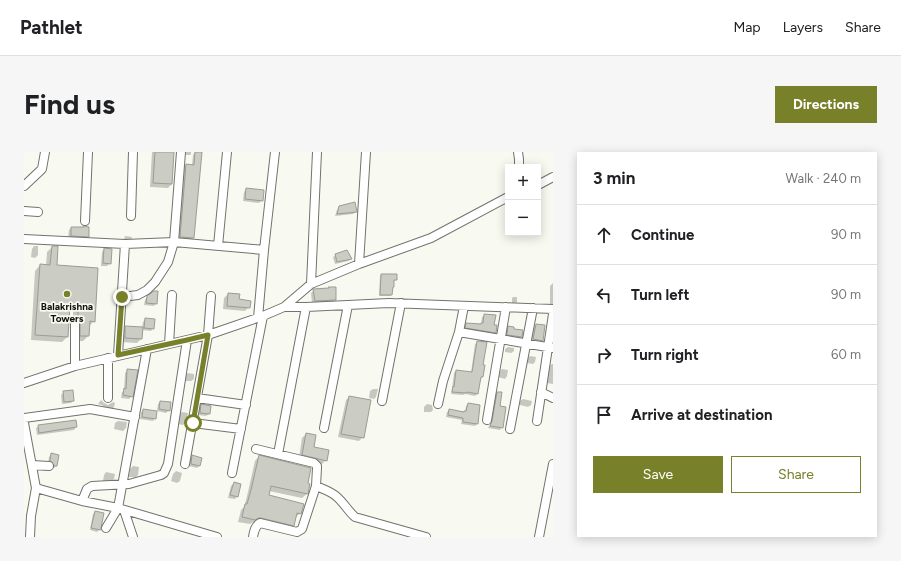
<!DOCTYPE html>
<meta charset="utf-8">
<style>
:root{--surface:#fff;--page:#f6f6f6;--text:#202124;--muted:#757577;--line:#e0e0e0;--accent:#79802a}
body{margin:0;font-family:Figtree,sans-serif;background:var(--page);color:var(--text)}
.controls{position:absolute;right:12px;top:12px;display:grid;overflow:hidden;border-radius:0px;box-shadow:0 2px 10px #0003}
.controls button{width:36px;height:36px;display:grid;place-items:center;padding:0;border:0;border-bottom:1px solid var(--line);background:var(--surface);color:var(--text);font:20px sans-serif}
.stop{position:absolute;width:12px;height:12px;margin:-9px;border:3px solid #79802a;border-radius:50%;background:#fff}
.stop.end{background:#79802a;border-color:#fff;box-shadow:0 1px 4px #0008}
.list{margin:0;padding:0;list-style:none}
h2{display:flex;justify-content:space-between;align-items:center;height:52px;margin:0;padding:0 16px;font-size:17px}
h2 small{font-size:13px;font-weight:400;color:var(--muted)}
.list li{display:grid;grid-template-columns:26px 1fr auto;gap:12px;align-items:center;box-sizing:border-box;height:60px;padding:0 16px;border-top:1px solid var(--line)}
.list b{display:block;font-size:15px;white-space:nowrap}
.list em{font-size:13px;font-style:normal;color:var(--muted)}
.actions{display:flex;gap:8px;padding:12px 16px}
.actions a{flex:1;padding:9px 0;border:1px solid var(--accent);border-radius:0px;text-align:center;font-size:14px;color:var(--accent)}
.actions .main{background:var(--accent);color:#fff}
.icon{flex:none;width:22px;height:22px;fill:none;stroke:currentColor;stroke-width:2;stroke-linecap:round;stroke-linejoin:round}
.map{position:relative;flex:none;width:529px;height:385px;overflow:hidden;border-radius:0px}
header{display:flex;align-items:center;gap:24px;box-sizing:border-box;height:56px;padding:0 20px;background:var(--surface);border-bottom:1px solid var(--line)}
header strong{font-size:19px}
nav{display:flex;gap:22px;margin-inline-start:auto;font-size:14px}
.intro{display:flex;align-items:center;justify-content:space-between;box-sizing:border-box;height:96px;padding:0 24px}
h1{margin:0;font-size:28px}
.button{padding:10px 18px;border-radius:0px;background:var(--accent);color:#fff;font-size:14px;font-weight:700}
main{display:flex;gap:24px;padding:0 24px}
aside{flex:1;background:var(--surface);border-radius:0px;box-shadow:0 2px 10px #0003}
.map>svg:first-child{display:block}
</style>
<header>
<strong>Pathlet</strong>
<nav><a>Map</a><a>Layers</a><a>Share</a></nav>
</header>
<div class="intro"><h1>Find us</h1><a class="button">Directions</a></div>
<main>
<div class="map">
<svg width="529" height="385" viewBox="0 0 529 385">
<rect width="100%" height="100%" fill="#f8f9f0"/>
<path fill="#0003" d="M128,0H149L148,32L144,36L126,35Z
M162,0H167V2L166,3H162Z
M171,0L169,86L167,89L154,87L159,16L162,13H168L169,3Z
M222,37L238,48L235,51L219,49L220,40Z
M315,55L332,60L329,62L311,64L313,58Z
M47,76L64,84L61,87L44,86L45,78Z
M101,84L108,85V86L107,87H100Z
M10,94H14V103L11,106L7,105L8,97Z
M28,95L32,114L70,169L64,175V184L59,189H52L49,173V159H45L43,185L38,190L7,188L11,119L16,113L22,114L23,100Z
M80,97L86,111L83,114H77L78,100Z
M312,103L327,107L324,109L311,112L309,105Z
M357,123H372V128L369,129L367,143L366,144H355L356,124Z
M529,131V154H526V134Z
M305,136H311V148L308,150L288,151L287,141L290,138L304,137Z
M204,142L214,148L225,155L221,159L199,157L200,146Z
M123,145L132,151L130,154L120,153L121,148Z
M489,145H493V150L492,151H488V146Z
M461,163L469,174L471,180L469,183L440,178V174L443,172H457L458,165Z
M121,167L129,176L127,179L118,178L117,187L113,191L97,190L98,180L102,176H118L119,170Z
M512,173L518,188L516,190L507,189L510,175Z
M485,175L489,178L497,185L494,187L481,185L482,178Z
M454,190L458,214V225L456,227L453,242L451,244L441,242L439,243L427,242L428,237L430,221L432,219L447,221L451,192Z
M484,195L490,196V199L487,201L481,200V197Z
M506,204L512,205L511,210L509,212L503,211V207Z
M528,212H529V232L523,231L525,214Z
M478,217L484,218L483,224L481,227L474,225L475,220Z
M104,218L108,244L105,247L97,246L98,240L100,239L101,221Z
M164,221L170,222V227L167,229H161V224Z
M349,237H354L352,245L350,247L345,246L346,239Z
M40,240L49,249L47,251L38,252L37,243Z
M474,241L478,275L476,278L464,276L466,272L471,243Z
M325,245L339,285L335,289L314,285L322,248Z
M499,247L508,249L507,253L504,255L496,253V249Z
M77,248L80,251L84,253L89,250L91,251L90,255L88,258L74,255V254L81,255L78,253L74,252Z
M136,250L145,258L142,261L133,259L134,252Z
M403,252L408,253L409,258L407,260H400V255Z
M444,252L455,262L453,272L451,274L437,272L438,268L422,265L423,260L426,258L441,260L442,254Z
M178,253L186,254L185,262L182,264L174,263L175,256Z
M120,258L131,266L129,269L116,267L117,260Z
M158,260L164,261L162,270L159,273L154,272L156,262Z
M94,269L103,270L102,276L99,279L90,277L91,271Z
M15,274L52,275L50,278L13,283L12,276Z
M282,282L289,296L302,308L298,312L275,306L278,286Z
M27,302L32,314L30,316H28L24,311L25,305Z
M168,304L175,314L173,316L165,314L166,307Z
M235,304L283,332V342L278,346L245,339L244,344L276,361L271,366L269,373L264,378L232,370H229L226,372L214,370L217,358L220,355L223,344L231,309Z
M109,314L115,315L114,323L112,325H105L106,317Z
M152,319L158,321L156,329L153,331L147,329L149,322Z
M82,320L91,322L90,327L87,329H79L80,323Z
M210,331L213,344L211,347L204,346L207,334Z
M71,360L76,377L73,380L66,378L69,362Z"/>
<path fill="#cbccc4" stroke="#9b9d95" d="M131,0H150L148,32L129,31Z
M171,0H178L170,86L156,85L162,12L170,13Z
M222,36L240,38L239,49L221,47Z
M331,50L333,60L313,62L315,54Z
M60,74L65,75V85L47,84V75H60Z
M28,94H34L33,113L74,116L71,170L66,169L65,184H56V172L54,168V154L46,153L44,185L11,183L16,112L26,113Z
M80,96L88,97L87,112L79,111Z
M323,98L328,107L313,110L311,102Z
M357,122H373V128H370V135H369L368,143H356Z
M304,135H312V148L291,149L289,137L305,136Z
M130,139H134L133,152L122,151L123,144Z
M204,141L216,142L215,147L227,149L226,156L203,154Z
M460,162L472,163L470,173H473L472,181L441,176L442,171L457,172V171H459Z
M121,166L131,167L130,177L120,176Z
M512,172L521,173L519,189L509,187Z
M101,174L119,175L118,187L101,186Z
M484,174L490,175V177L499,178L498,185L483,183Z
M453,189L463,190L459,213H461L459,225H457L454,242L443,240L442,241L428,240L429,234L430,235L432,218L448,220Z
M103,217L114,218L109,245L99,243L100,236L102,237Z
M49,238L50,249L40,250L39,239Z
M473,240H478L476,254L482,255L479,276L466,274L468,269Z
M325,244L347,248L340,286L317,282Z
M136,249L147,250L146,259L135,257Z
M444,251L456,253L454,272L439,270V266L424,263L425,257L440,260V259H442Z
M177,252L187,254L186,262L176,261Z
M119,257L133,259L132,267L118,265Z
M52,268L53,275L15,281L14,273Z
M282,281L292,283L290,295L305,298L303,309L278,303Z
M27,301L35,303L33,314H30L28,310L26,309Z
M168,303L178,306L176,314L167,312Z
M235,303L287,316L284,331L286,332L284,342L247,334L245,343L280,352L277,362L273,361L270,374L237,366H235L231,368L218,365L221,352H223L227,338Z
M210,330L217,332L214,345L206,343Z
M71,359L80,361L77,376V378L67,376Z"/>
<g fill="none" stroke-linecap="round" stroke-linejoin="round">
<g stroke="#72736c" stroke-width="10">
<path id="minor" d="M494,0L495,7V15
M514,33L529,25
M0,34L18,17L21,0
M0,59L14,60
M107,64L109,0
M61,69L64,0
M0,87L101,92L150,90L240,98
M194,94L203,0
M335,112L342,0
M287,132L293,0
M98,145L114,143L123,138L131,130L144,110L150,90L157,0
M260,155L287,132L335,112L407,86L484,45
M234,166L240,98L251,0
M51,172V214
M435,180L529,196
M145,192L148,143
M94,203L101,92
M0,231L51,214L184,183L239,164L260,155H282L365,151L529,157
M517,240L529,246
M84,246V206
M173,246L222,253
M358,249L377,151
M414,252L419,229L435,180L440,154
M0,266L66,257L111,265
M463,268L482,155
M513,269L529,162
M0,271L12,336L7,364L6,385
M169,271L217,277
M300,276L324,153
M486,277L509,156
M254,302L282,155
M161,312L184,183L187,144
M8,313L25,314
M208,321L239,164
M292,334C299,337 308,340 313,345C320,351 324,359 331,365L402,385
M12,336L58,349L94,356L193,385
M58,349L63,337L68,334L105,332L137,323L140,321L144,312L163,188
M100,358L109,385
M82,376L94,356L123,197
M229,385C230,379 231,374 236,371L273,380L278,377L292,334L293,316V314L290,311L232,297
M515,385L529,312"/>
</g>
<use href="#minor" stroke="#fff" stroke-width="8"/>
</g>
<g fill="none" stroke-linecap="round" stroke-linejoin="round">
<path stroke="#79802a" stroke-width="5" d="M98,145L94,203L163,188L184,183L169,271"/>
</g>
<circle fill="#79802a" stroke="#f8f9f0" stroke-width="1.5" cx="43" cy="142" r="4"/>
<g text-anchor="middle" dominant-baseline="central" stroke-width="3.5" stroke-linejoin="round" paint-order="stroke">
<g font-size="10" font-weight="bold" fill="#10100d" stroke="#f8f9f0">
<text x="43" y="154">Balakrishna<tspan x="43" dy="12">Towers</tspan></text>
</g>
</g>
</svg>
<div class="controls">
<button>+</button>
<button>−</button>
</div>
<div class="stop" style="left:169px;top:271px"></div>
<div class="stop end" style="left:98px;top:145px"></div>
</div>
<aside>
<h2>3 min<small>Walk · 240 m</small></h2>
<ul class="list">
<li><svg class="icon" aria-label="ahead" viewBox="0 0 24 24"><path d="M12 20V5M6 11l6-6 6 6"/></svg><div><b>Continue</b></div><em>90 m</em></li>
<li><svg class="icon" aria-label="left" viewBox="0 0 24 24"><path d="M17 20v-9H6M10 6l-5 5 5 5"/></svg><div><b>Turn left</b></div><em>90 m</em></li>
<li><svg class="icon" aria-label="right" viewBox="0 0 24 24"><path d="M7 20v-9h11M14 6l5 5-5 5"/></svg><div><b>Turn right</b></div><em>60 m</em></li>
<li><svg class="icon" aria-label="arrive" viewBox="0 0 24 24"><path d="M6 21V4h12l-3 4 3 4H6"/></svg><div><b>Arrive at destination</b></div></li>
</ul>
<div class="actions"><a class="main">Save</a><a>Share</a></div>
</aside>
</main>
